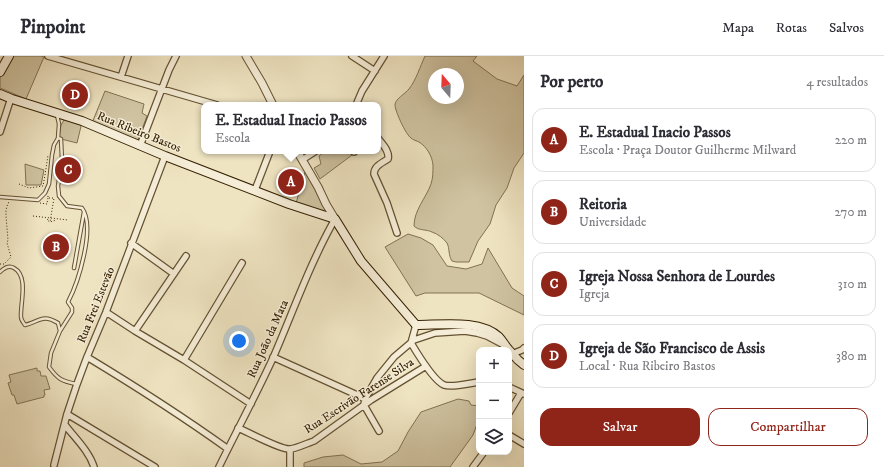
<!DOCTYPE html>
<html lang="pt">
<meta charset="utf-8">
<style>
:root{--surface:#fff;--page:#f7f7f7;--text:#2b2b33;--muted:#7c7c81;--line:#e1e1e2;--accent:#8f2418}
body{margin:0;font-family:"IM FELL DW Pica",serif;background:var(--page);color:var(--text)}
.controls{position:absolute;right:12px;bottom:12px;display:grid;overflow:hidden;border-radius:8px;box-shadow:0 4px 16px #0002}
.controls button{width:36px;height:36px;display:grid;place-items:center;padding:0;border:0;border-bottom:1px solid var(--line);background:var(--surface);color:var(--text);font:20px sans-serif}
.compass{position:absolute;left:428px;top:12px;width:36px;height:36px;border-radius:50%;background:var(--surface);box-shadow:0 4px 16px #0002;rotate:341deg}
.you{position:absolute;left:239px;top:285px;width:14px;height:14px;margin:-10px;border:3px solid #fff;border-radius:50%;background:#1a73e8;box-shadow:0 0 0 6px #1a73e833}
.badge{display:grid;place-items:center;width:26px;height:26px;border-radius:50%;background:var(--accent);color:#fff;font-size:13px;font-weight:700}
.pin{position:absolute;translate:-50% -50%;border:2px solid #fff;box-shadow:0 1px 4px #0006}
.popup{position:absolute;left:201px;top:46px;width:180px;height:52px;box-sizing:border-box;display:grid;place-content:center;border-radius:8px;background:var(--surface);filter:drop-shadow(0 1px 3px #0005);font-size:13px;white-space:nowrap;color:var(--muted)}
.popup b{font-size:15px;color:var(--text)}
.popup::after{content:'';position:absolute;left:50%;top:100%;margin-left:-8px;border:8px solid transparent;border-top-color:var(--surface)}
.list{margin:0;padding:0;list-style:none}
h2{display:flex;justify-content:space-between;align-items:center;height:52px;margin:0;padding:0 16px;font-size:17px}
h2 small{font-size:13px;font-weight:400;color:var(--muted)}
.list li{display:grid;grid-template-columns:26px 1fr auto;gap:12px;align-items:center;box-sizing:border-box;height:64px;margin:0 8px 8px;padding:0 8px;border:1px solid var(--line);border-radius:12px}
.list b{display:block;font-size:15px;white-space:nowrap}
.list p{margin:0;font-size:13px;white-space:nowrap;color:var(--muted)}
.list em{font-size:13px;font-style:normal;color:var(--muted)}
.actions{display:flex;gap:8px;padding:12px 16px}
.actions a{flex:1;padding:9px 0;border:1px solid var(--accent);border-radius:12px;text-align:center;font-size:14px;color:var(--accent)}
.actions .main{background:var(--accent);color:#fff}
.icon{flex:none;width:22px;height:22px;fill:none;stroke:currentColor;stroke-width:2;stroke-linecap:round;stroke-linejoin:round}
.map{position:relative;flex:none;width:524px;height:411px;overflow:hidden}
header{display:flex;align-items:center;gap:24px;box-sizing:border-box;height:56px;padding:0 20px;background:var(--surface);border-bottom:1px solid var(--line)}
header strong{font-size:19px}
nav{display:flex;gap:22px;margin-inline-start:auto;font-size:14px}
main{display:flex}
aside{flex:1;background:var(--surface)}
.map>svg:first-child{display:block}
</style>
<header>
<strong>Pinpoint</strong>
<nav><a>Mapa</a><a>Rotas</a><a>Salvos</a></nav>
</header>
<main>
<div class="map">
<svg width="524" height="411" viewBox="0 0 524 411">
<rect width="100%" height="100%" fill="#efe4c2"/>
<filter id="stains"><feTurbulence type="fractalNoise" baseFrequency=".005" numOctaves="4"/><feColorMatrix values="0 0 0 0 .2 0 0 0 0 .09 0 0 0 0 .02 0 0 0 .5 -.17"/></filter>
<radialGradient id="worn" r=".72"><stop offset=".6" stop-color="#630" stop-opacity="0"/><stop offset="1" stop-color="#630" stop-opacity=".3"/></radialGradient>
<path fill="#cfc3a1" stroke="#827252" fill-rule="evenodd" d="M11,0H41L44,1L26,43L0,32V22Z
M425,0H477L473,5L497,23L517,30L524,19V97L514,112L507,132L496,149L490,168L478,185L469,206H456L452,205C448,199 450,193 447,187C443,182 438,178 432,176C426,173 419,175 414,170C414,154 426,142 431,128C433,122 433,115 433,109C432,100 427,91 419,86C417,85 413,84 411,82C406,79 395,55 395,49C395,43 405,38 409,33C416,24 420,11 425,0ZM434,18H458V42H434Z
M105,35L144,48L142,57L147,60L138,84L92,67Z
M66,61L82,66L77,87L61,83L59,80L61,69Z
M325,95H332L335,98L339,95L342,96L344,95H350L352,99L320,123L314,112L321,108L319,100Z
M25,108L44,114L41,129H26Z
M305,116L326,153V155L321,157L296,147Z
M408,178L421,182L433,189L447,210L466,213L482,208L488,192L512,232L524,240V259L479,237H425L416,240L385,191Z
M37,312V315H40L41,320H46L50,333L44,334L45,339H44V341L17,348L14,339H12L8,327L11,326L9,319Z
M458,343L469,345L471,349L479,350V363L473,379L450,411H304V407L323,401L343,399L361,408L382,406L398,395L408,376L421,356Z"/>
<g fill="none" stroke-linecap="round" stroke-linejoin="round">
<g stroke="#645232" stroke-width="4.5">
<path id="service" d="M57,59L59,68L58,82L61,83L62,104L58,130L59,140L67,150L82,152C96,171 78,227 68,246L72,252V256L60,275
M0,141L38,144L45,137L49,128L52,99L54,89L58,82
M74,212L84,156
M0,216C4,212 9,209 14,212C29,220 20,248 21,261C21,264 23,266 25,269C39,266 42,257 58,267L60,275L51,297L49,311C58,323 61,325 76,328"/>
</g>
<g stroke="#645232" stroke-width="8">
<path id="minor" d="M48,0L217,49
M352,0L375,15
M121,21L128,0
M356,49L362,35L384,0
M0,76L11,42
M378,82C382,88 390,95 388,103C382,107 374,110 374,118L387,147L397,177
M140,90L169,14L176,0
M354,95V96
M302,104L316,95
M255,134L270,95
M131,187L174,218
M106,256L135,275L184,304L251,348
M135,275L186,200
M411,287C417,297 434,325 444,329C452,332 470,327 479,326
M411,287L416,269
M512,298L522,294L524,292
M87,301C135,330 182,360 228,393
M273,301L357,339L365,343
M184,304L242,207
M509,331L524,338
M509,357L521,337
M67,358L155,411
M65,369C75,382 89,395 94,411
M238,372C248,376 281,394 290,393C295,393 308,387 314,385L371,344L426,310
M379,375L364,349L365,343L377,322L394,301L414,284L435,277L465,275L477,277L487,280L504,289
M509,379L524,388
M290,393V411
M54,409L67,358L77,328L87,301L106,256L165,100
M219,411C237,374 256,339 273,302C293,256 310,207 335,163
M473,411L484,396"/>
</g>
<g stroke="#645232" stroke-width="9">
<path id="tertiary" d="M246,0L262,27L273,49
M297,95L318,131L326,148L335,163"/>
</g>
<g stroke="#352102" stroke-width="10">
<path id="secondary" d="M0,16L9,0
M0,38L12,43L82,65L165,100L289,148L335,163L361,205L416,269C441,269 480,263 499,281C503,285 505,290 509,294
M509,294L518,304L524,309"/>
</g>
<path stroke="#352102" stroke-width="1" stroke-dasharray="1 2" stroke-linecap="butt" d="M19,128L29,132L43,130L45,119L48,99
M48,140V142H54L50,166
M40,147L47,148L48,142
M33,160L68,164
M48,163L47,164L50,166L56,164
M0,208H4L11,201L7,187L8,184L6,160V154L8,147L10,146"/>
<use href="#service" stroke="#f5edd7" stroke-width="2.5"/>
<use href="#minor" stroke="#f5edd7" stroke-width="5.5"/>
<use href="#tertiary" stroke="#f5edd7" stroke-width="7"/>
<use href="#secondary" stroke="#f5edd7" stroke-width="8"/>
</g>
<g text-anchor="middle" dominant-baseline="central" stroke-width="3" stroke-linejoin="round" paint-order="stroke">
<g font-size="12" fill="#352102" stroke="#f5edd7">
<text transform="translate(139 76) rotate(22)">Rua Ribeiro Bastos</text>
<text transform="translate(96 249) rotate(-68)">Rua Frei Estevão</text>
<text transform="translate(268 283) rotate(-66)">Rua João da Mata</text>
<text transform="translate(359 340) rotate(-33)">Rua Escrivão Farense Silva</text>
</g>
</g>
<rect width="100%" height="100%" filter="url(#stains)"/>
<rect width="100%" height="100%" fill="url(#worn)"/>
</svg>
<div class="controls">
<button>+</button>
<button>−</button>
<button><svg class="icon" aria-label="layers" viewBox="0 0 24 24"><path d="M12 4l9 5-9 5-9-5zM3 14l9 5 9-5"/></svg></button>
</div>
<svg class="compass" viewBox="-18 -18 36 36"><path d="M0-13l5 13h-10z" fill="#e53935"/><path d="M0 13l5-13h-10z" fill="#7c7c81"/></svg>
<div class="you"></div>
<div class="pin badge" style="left:291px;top:126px">A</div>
<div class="popup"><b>E. Estadual Inacio Passos</b>Escola</div>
<div class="pin badge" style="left:56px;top:191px">B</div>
<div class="pin badge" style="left:68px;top:114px">C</div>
<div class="pin badge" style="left:75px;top:39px">D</div>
</div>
<aside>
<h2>Por perto<small>4 resultados</small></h2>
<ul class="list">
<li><span class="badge">A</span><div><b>E. Estadual Inacio Passos</b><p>Escola · Praça Doutor Guilherme Milward</p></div><em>220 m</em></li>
<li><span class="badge">B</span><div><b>Reitoria</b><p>Universidade</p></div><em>270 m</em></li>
<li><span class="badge">C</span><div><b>Igreja Nossa Senhora de Lourdes</b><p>Igreja</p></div><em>310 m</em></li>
<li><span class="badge">D</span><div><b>Igreja de São Francisco de Assis</b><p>Local · Rua Ribeiro Bastos</p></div><em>380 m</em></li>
</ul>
<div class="actions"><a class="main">Salvar</a><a>Compartilhar</a></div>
</aside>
</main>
